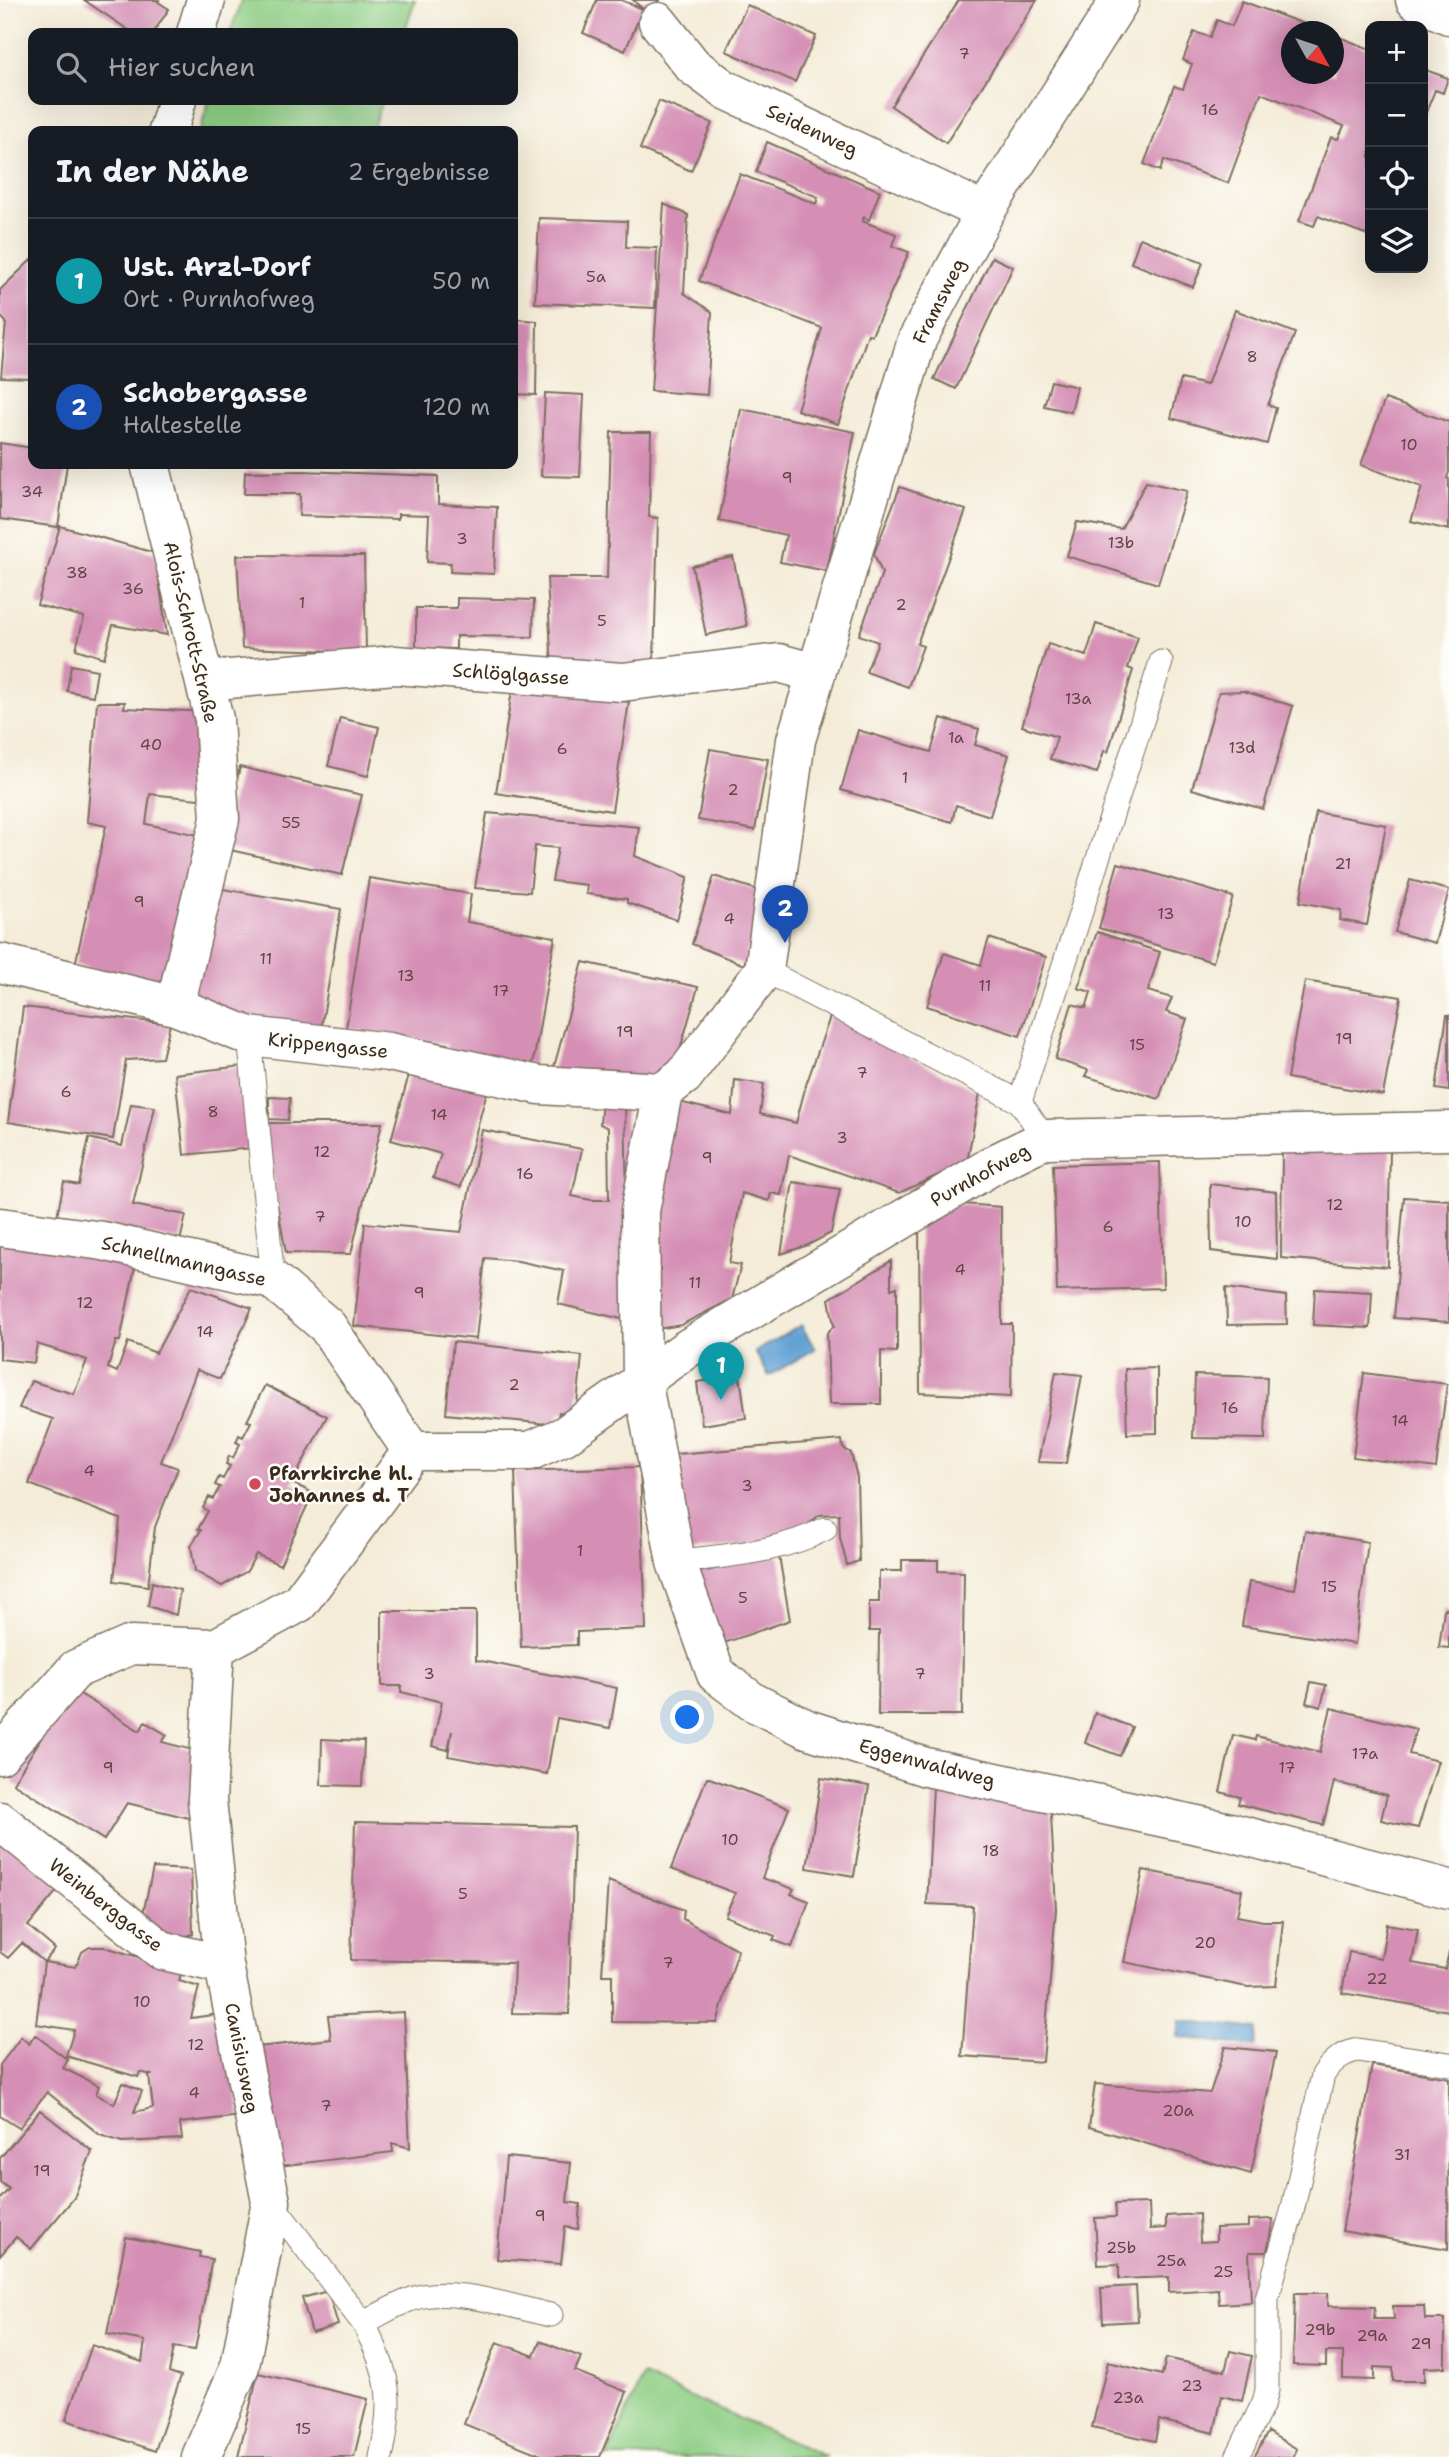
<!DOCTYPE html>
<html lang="de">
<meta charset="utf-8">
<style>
:root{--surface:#171b24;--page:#20242c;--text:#f1f3f6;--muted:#9ea1a6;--line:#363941;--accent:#d93025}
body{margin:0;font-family:"Shantell Sans",sans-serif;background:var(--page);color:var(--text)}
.controls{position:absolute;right:21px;top:21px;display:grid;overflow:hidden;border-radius:14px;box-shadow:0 7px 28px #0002}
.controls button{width:63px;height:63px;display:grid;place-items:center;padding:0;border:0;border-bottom:2px solid var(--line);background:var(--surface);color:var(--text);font:35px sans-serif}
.compass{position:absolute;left:1281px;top:21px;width:63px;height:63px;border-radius:50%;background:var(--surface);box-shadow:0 7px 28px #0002;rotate:130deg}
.you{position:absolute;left:688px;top:1718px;width:24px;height:24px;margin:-18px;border:5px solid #fff;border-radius:50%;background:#1a73e8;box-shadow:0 0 0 10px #1a73e833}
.badge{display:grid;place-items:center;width:46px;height:46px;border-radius:50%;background:var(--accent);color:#fff;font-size:23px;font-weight:700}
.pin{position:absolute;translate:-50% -58px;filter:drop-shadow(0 2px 4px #0008)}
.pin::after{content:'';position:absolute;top:37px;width:24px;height:21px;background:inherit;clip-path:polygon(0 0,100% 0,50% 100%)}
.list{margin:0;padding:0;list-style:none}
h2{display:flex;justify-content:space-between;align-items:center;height:91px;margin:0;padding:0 28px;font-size:30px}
h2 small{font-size:23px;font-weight:400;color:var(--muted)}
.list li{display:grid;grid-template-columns:46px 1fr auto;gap:21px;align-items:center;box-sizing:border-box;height:126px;padding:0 28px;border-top:2px solid var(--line)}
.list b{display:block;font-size:26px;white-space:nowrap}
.list p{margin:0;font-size:23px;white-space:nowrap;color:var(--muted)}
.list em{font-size:23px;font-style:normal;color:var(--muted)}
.icon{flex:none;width:38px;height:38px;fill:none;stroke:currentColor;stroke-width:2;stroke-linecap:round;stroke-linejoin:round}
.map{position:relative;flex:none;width:1449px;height:2457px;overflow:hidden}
.search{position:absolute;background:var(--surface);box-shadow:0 7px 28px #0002;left:28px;top:28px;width:490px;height:77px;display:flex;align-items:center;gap:18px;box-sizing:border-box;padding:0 24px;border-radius:14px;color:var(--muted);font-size:26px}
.panel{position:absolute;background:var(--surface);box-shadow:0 7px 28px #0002;left:28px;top:126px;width:490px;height:343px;border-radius:14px}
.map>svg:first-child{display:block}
</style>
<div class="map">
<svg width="1449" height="2457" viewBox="0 0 1449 2457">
<rect width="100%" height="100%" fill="#fdfcf7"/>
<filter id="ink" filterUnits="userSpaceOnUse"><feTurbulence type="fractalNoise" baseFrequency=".0143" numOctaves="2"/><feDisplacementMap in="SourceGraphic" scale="14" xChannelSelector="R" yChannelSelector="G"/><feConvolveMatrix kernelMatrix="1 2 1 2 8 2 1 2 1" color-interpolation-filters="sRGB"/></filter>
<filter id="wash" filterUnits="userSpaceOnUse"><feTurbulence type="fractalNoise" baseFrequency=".00686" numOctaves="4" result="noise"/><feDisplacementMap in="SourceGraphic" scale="28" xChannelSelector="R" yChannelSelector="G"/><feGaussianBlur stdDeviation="1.57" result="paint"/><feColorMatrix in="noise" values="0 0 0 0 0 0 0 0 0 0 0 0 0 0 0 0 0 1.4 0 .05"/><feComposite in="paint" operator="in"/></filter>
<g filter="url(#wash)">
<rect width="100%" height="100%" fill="#f4ecd8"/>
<path fill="#8fcf86" stroke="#657c52" stroke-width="2" d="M242,0H415L404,33H230Z
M209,100H382L372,131H200Z
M643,2376L826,2457H607Z"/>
<path fill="#62a1d4" stroke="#4e6679" stroke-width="2" d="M801,1325L815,1349L769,1376L755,1352Z
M1180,2020L1257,2029L1255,2047L1178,2037Z"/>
<g id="blocks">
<path fill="#d58fb5" d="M84,0H159L158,2L169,9L153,33H133Z
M597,0H621L643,9L625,51L583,33Z
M633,0H660L647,13Z
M959,0H1037L946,143L891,106Z
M1242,1L1323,31L1292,32V74H1334V35L1370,49V236L1318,216L1314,226L1299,221L1331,137L1338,139L1344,126L1261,93L1228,183L1164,160L1160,171L1144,164L1174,86L1183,89L1192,64L1183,60L1194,32L1210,37L1217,20L1232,26Z
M747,5L816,36L795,82L726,51Z
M1423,69L1448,78L1443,93L1435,90L1423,120Z
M659,101L712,123L691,171L640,149Z
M767,142L880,191L869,220L864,217L862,221L896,234L892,246L909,252L872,335L868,334L838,424L797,410L822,328L699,281L740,174L816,204L818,197L756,172Z
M664,204L688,215L684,293L712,312L707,395L651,391Z
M539,218L627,221L626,247L657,248L655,308L535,303Z
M1140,238L1203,263L1193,287L1131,263Z
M992,257L1013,267L956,389L934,379Z
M33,258V378L1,377L6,322L0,316V290Z
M1235,310L1295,333L1268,405L1276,408L1267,444L1171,418L1181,379L1207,385Z
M513,319L537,321L536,395L513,394Z
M1051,381L1077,387L1071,412L1044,406Z
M545,393L584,395L580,477L541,476Z
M1385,399L1449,422V472L1447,478L1449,479V530L1411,521L1422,487L1361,465Z
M741,409L855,432L827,571L780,562L786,535L719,521Z
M611,432H651L649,517L658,518L654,661L552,670L547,578H607Z
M0,443L33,448V464H67L58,527L0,519Z
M301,471L438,476V504L497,507L494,574L450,572L451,563L427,562L429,515L398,514V519L299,516L300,494H244L245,472Z
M1146,482L1187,491L1158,584L1067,556L1077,522L1121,529Z
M900,487L966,510L917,644L923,646L908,687L866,672L878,642L859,635L882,573L874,554Z
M60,526L155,553L167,635L113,625L104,658L76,649L84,617L37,605Z
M237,555L364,556L366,652L242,648Z
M733,557L747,626L706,635L692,566Z
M457,598L534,600L533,637L456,636V649L416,648V608H457Z
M1096,624L1138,637L1128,668L1133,670L1108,752L1104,751L1097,773L1050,759L1057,737L1022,726L1048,644L1086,656Z
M71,665L97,670L93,696L67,691Z
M513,684L629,702L612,811L496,793Z
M1243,691L1293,706L1263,809L1192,789L1219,692Z
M97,702H125L124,708L208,712V800L150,794L146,824L203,836L169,986L75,965L106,826L87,822Z
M340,718L379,727L368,776L328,766Z
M941,718L979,729L975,745L1009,755L990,816L956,805L952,822L841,790L858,730L931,752Z
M710,749L768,759L755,830L698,820Z
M240,767L362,795L342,875L221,848Z
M1316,812L1386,825L1367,925L1340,920L1341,910L1300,902Z
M487,813L639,827L635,856L688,877L677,920L627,903V899L586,894L587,885L552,881L558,848L535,846L530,892L475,888Z
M1118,863L1233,897L1213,962L1099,928Z
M714,876L764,892L744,965L692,944Z
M369,878L471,894L467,922L555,937L533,1064L446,1049L447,1044L346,1028Z
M1410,880L1449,890L1435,943L1395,932Z
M211,887L341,909L321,1029L191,1007Z
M1097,932L1160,952L1148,991L1172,998L1166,1012L1187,1019L1159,1099L1085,1076L1088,1070L1055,1059L1072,1004L1086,1008L1091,992L1078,988Z
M989,938L1046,957L1020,1036L927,1006L944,953L981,965Z
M583,962L698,987L672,1078L552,1074Z
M1305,981L1401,997L1383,1095L1287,1078Z
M23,1007L170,1024L162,1058L126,1060L113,1139L8,1122Z
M1447,1015H1449V1091L1436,1089Z
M830,1017L980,1093L967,1162L899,1193L789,1155L781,1195L771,1193L769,1201L742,1193L729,1263L741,1265L732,1299L681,1325L657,1329L650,1220L675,1101L732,1115L735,1080L764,1084L760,1114L796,1123L806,1085Z
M242,1066L251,1148L184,1155L175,1074Z
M411,1067L488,1088L461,1187L433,1178L441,1154L391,1140Z
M269,1097L290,1098L288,1120L269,1119Z
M602,1101L625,1104L627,1200L626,1320L558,1304L564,1271L518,1261L485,1258L476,1339L354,1326L365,1223L461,1232L482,1130L582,1149L572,1196L591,1200H609L608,1128L600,1124Z
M131,1104L155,1107L133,1205L186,1215L180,1241L57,1216L64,1182L79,1185L89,1138L122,1146Z
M263,1123H382L351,1254L286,1253Z
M1282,1148L1390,1149L1388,1267L1281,1258Z
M1160,1162L1163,1288L1057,1291L1053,1165Z
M793,1182L840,1189L831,1233L808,1245L781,1254Z
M1210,1184L1276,1192L1277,1259L1211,1251Z
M1404,1197L1449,1200V1322L1394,1318Z
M963,1204L1001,1207L1002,1324H1012L1011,1397L920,1393L919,1214Z
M0,1238L136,1262L120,1341H116L108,1368L117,1372L128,1342L156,1353L191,1287L252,1308L220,1379L197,1370L161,1462L178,1468L155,1527L148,1586L114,1581L120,1519L29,1484L53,1419L19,1408L31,1381L74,1394L87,1360L37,1344L34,1363L0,1359Z
M891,1261V1289L897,1287V1352L881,1351V1404H829L827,1333L834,1326L829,1299Z
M1226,1288L1286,1296L1287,1324L1227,1325Z
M1315,1289L1372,1292L1370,1328L1313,1325Z
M453,1342L582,1356L576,1414L559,1412L557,1425L446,1414Z
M1157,1368V1433L1127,1434L1125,1369Z
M1056,1372L1082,1375L1066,1463L1038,1462Z
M1364,1373L1447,1384L1436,1468L1353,1457Z
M1195,1375L1267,1377L1265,1439L1193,1438Z
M740,1376L746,1418L702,1425L697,1382Z
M265,1385L327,1416L292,1483L313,1493L280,1565L256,1554L247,1571L222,1586L195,1571L191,1546L201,1530L198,1529L208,1511L203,1508L209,1497L213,1499L220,1487L215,1485L219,1477L223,1479L230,1466L226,1464L229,1456L233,1458L240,1444L236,1442L239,1435L243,1437L251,1422L247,1421Z
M842,1440L843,1448L851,1453L857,1477L859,1561L847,1565L840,1538L839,1514L819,1515L805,1528L759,1545L685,1551L676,1454Z
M640,1467L646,1629L577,1632V1645L521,1647L515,1471Z
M1305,1531L1368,1542L1355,1644L1242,1626L1249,1582L1295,1589Z
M779,1556L790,1620L710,1648L696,1573Z
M902,1560H938V1571L964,1572L962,1715H878L879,1631H869V1602H879V1571H902Z
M152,1582L180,1590L176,1615L148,1606Z
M1444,1609H1449V1648L1439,1647Z
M382,1611H476V1660L617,1688L610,1728L557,1718L547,1774L448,1756L452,1731L448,1750L432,1746L442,1702L401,1692L402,1686H382Z
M1311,1682L1326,1685L1321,1707L1306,1703Z
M72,1689L140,1731L145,1722L167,1735L162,1742L193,1750V1819L127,1803L104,1840L13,1783Z
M1331,1708L1416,1729L1409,1754L1438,1761L1418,1828L1381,1820L1387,1795L1334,1782L1323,1825L1238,1804L1240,1797L1220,1792L1233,1735L1255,1740L1256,1736L1320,1752Z
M1095,1713L1132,1727L1120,1756L1085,1743Z
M322,1739L364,1741L362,1786L321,1785Z
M707,1777L789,1808L762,1878L794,1889L791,1894L809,1901L792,1947L773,1940L775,1936L725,1916L735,1893L671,1869Z
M821,1778L869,1786L854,1876L807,1868Z
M933,1787L1050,1796L1056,1909L1043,2062L962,2056L973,1906L927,1904Z
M355,1822L574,1827L569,2014L512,2013L514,1963L351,1960Z
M0,1836L61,1886L28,1926L55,1949L44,1962L22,1943L8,1958L0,1952Z
M153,1868L191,1870L193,1934L169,1942L142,1918Z
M1143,1870L1242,1890L1237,1916L1263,1921H1283L1276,1986L1247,1987L1124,1962Z
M608,1881L684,1910L683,1919L738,1950L717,2023L612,2022V1975H602Z
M1387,1924L1418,1929L1412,1963L1445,1969L1449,1952V2011L1342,1993L1349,1952L1381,1958Z
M90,1947H105L182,1970L179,1981L199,1987L191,2018L227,2013L240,2116L180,2123L182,2139L122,2142L100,2135L47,2092L19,2128L0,2116V2065L21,2037L29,2044L35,2035L68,2060L63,2068L99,2086L96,2094L114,2104L123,2083L142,2091L134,2112L153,2108L149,2076L151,2075L140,2072L138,2077L66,2056L74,2030L36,2024L44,1962L76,1967L82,1952Z
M404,2012L410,2148L392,2143L393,2152L272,2167L258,2047L331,2039L328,2016Z
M1225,2047L1276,2052L1251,2174L1089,2127L1095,2084L1210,2093Z
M1372,2065L1449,2078L1448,2249L1342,2231Z
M40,2110L92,2151L74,2198L31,2249L16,2237L0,2256V2199L9,2189L0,2182V2158Z
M506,2157L571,2163L567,2202L580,2204L578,2229L565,2227L561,2264L497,2259Z
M1149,2203L1150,2229L1166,2228V2216L1199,2214L1200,2242L1216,2241V2228L1248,2227V2220L1273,2219L1267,2252H1249L1251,2302L1219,2304L1218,2289L1169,2292V2277L1119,2279V2264L1098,2265L1095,2218L1116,2217L1115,2204Z
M126,2237L200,2252L199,2257L212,2259L195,2350L174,2347L169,2372L181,2376L155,2451L66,2420L92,2345L142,2362L145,2341L107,2334Z
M1136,2286L1138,2321L1103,2323L1101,2288Z
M328,2291L338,2325L312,2333L302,2298Z
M1295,2293H1328V2306L1375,2307L1374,2319H1394L1393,2306H1424L1425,2319H1445V2367L1424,2368V2381H1393V2368L1374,2367V2380L1343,2379V2352H1326V2366L1293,2365Z
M540,2341L581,2357L575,2371L627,2392L600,2457H546L464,2424L497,2342L534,2356Z
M1230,2351L1252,2356L1242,2401L1222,2396L1214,2433L1159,2420L1155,2441L1092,2427L1108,2362L1162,2375L1166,2358L1225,2371Z
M258,2373L368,2399L354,2457H238Z
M1268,2432L1297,2449L1293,2457H1254Z"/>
</g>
</g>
<g filter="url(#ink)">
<use href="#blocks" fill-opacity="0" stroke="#7c6e5f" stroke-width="2"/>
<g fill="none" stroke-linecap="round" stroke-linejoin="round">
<g stroke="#7c6e5f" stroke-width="25">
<path id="service" d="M764,970L1020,1102L1045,1139
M249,1036L273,1280
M1020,1102L1161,662
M676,1562C727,1555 779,1553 825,1529
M271,2202L363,2323C390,2373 394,2401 381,2457
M363,2323C379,2315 395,2305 412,2299C449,2285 513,2307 551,2315
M1237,2457L1264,2402L1267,2390V2298L1292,2212L1323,2075C1332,2061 1342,2053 1358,2050L1449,2064"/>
</g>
<g stroke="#7c6e5f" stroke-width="41">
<path id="minor" d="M1120,0L985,212L917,340L796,740L764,970L684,1076L663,1092L640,1211L642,1379L676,1562L716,1674L753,1702L807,1729L926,1767L1230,1832L1449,1889
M1415,0L1449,15
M658,22L693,66L724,89L985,212
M196,33L206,0
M168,131L177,100
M150,464L214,719L220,819L175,1006
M205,681L395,665L622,682L779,663L815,673
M0,963L175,1006L249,1036L389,1052L539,1085L663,1092
M0,1227L103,1241L273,1280L327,1326L412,1451
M0,1755L76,1669L131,1645L215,1648L299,1603L412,1451H530L564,1436L688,1348L1000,1161L1045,1139L1449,1131
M0,1821L161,1950L224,1965
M201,2457L240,2366L271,2202L224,1965L207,1800L215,1648"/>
</g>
<use href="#service" stroke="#fff" stroke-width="23"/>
<use href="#minor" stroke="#fff" stroke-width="38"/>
</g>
</g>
<circle fill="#d1495b" stroke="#fdfcf7" stroke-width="2.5" cx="255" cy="1484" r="7"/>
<g text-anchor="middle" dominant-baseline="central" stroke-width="5" stroke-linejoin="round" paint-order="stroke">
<g font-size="16" fill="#624344">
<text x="964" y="53">7</text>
<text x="1210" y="109">16</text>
<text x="596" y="276">5a</text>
<text x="1252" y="356">8</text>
<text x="1409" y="444">10</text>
<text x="787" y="477">9</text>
<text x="32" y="491">34</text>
<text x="462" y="538">3</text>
<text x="1121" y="542">13b</text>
<text x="77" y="572">38</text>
<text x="133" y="588">36</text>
<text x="302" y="602">1</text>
<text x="901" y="604">2</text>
<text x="602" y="620">5</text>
<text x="1078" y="698">13a</text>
<text x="956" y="737">1a</text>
<text x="151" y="744">40</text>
<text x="1242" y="747">13d</text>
<text x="562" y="748">6</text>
<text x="905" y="777">1</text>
<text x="733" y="789">2</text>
<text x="291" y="822">55</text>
<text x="1343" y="863">21</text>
<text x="139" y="901">9</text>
<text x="1166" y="913">13</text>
<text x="729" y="918">4</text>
<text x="266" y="958">11</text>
<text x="406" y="975">13</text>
<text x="985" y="985">11</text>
<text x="501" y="990">17</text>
<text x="625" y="1031">19</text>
<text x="1344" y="1038">19</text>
<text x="1137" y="1044">15</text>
<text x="862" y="1072">7</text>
<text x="66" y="1091">6</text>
<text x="213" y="1111">8</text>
<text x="439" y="1114">14</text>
<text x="842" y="1137">3</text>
<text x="322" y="1151">12</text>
<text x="707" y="1157">9</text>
<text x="525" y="1173">16</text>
<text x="1335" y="1204">12</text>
<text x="320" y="1216">7</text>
<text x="1243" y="1221">10</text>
<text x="1108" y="1226">6</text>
<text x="960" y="1269">4</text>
<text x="695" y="1282">11</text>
<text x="419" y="1292">9</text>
<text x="85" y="1302">12</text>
<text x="205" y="1331">14</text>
<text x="514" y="1384">2</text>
<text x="1230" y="1407">16</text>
<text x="1400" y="1420">14</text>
<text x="89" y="1470">4</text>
<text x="747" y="1485">3</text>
<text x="580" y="1550">1</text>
<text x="1329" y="1586">15</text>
<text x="743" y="1597">5</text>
<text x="429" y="1673">3</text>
<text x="920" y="1673">7</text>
<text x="1365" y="1753">17a</text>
<text x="108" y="1767">9</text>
<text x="1287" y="1767">17</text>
<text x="730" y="1839">10</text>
<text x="991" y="1850">18</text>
<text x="463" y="1893">5</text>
<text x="1205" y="1942">20</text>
<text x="668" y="1962">7</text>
<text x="1377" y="1978">22</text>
<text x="142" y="2001">10</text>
<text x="196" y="2044">12</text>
<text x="194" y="2092">4</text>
<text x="326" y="2105">7</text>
<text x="1178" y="2110">20a</text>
<text x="1402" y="2154">31</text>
<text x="42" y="2170">19</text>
<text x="540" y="2215">9</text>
<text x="1121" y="2247">25b</text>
<text x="1171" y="2260">25a</text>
<text x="1223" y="2271">25</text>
<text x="1320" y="2329">29b</text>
<text x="1372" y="2335">29a</text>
<text x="1421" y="2343">29</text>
<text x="1192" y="2385">23</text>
<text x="1128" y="2397">23a</text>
<text x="303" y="2428">15</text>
</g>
<g font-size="19" fill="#3b2a1e" stroke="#fdfcf7">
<text transform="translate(812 130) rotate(25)">Seidenweg</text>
<text transform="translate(939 301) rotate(-63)">Framsweg</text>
<text transform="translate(191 632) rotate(77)">Alois-Schrott-Straße</text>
<text transform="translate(511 674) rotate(4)">Schlöglgasse</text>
<text transform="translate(328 1045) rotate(6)">Krippengasse</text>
<text transform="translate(980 1175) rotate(-29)">Purnhofweg</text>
<text transform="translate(184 1261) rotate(13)">Schnellmanngasse</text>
<text transform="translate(927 1763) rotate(15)">Eggenwaldweg</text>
<text transform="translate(106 1905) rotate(38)">Weinberggasse</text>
<text transform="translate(242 2058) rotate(79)">Canisiusweg</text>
</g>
<g font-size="19" font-weight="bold" fill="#3b2a1e" stroke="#fdfcf7" text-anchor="start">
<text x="269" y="1473">Pfarrkirche hl.<tspan x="269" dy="22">Johannes d. T</tspan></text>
</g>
</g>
</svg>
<div class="controls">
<button>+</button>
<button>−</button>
<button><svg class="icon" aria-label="locate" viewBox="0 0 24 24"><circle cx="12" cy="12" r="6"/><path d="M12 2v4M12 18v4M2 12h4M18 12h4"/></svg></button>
<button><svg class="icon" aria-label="layers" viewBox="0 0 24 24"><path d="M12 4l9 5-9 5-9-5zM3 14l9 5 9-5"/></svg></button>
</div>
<svg class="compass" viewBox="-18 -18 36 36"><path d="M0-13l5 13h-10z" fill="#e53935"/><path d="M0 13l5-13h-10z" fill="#9ea1a6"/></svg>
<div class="you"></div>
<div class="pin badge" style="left:721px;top:1400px;background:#0f9aa8">1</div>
<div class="pin badge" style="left:785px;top:943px;background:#1a4fb4">2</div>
<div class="search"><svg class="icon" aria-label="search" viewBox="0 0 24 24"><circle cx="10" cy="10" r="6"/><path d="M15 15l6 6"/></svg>Hier suchen</div>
<section class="panel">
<h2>In der Nähe<small>2 Ergebnisse</small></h2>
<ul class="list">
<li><span class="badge" style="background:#0f9aa8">1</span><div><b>Ust. Arzl-Dorf</b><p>Ort · Purnhofweg</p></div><em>50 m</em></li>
<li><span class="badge" style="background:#1a4fb4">2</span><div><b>Schobergasse</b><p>Haltestelle</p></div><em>120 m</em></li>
</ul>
</section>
</div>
